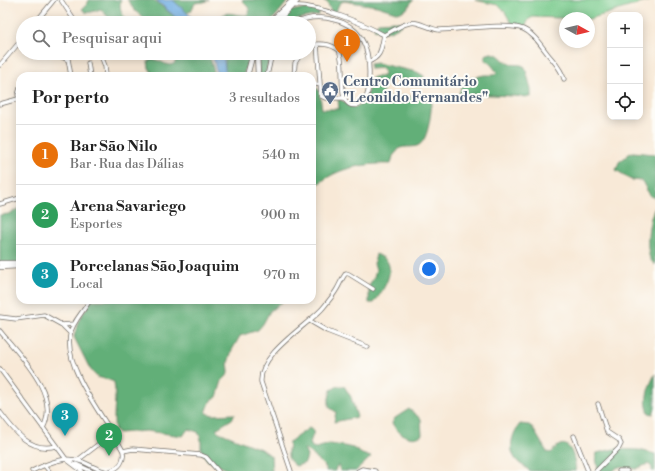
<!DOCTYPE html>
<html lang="pt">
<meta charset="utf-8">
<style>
:root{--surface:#fff;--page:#f2f2f2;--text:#222;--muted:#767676;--line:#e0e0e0;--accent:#0b8043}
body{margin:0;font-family:"Libre Bodoni",serif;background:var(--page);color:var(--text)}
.controls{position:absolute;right:12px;top:12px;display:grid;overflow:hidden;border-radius:8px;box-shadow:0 2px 10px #0003}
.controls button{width:36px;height:36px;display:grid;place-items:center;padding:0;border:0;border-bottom:1px solid var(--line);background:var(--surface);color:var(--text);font:20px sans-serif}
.compass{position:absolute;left:559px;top:12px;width:36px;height:36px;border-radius:50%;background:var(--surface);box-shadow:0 2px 10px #0003;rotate:98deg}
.you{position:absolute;left:429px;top:269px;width:14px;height:14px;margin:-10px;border:3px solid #fff;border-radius:50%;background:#1a73e8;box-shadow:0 0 0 6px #1a73e833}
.badge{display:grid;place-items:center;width:26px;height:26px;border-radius:50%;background:var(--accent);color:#fff;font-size:13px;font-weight:700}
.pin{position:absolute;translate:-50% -33px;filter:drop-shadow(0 1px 2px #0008)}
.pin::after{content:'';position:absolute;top:21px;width:14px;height:12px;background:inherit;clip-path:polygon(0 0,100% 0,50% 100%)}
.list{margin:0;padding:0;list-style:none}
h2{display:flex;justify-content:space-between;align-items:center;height:52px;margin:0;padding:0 16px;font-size:17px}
h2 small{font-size:13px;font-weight:400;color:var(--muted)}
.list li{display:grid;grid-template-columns:26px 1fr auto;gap:12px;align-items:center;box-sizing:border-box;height:60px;padding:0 16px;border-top:1px solid var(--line)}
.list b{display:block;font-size:15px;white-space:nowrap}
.list p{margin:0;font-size:13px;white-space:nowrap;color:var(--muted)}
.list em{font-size:13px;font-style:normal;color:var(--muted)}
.icon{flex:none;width:22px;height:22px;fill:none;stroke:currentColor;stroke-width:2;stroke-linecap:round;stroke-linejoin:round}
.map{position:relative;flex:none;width:655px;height:471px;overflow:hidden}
.search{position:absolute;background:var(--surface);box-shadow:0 2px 10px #0003;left:16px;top:16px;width:300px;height:44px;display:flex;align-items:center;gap:10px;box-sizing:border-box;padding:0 14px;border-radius:22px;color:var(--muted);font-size:15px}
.panel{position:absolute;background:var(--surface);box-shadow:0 2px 10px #0003;left:16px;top:72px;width:300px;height:232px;border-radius:12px}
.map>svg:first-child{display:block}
</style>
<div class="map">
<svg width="655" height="471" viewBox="0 0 655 471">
<rect width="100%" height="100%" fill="#fdfcf7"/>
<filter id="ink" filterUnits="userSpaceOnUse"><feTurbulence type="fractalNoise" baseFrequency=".025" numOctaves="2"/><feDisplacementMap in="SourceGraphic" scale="8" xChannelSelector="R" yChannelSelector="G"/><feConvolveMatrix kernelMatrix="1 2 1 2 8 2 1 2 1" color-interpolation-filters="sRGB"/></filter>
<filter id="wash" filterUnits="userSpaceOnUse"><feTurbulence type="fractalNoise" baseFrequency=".012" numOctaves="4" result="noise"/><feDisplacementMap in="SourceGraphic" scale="16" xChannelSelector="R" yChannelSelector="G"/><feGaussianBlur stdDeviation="0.9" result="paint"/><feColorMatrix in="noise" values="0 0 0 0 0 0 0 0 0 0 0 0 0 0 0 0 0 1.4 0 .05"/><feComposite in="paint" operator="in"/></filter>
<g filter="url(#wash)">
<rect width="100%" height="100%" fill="#f8e9d7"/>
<path fill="#79cb8d" stroke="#527b5c" d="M475,0H652L589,19L533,17L529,19L525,27L512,24L505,12L498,5Z"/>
<path fill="#62af78" stroke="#466d52" d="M88,0H121C118,8 123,16 128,23H113L101,9C93,11 87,16 82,9L87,4Z
M127,0H154L182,23H148C144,18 140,15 135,11C131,7 131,3 127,0Z
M171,0H209L204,2L195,3L191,11L187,13Z
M243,0H289L270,23H218C223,6 234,17 247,15L250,11L248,7L242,1Z
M321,0H414L410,4L408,8L399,13L377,6L344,1C338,3 337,8 336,14H332L327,2Z
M301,9L319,10V15L297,19L292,23H276C286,12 287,12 301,9Z
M395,21L399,22L402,25C390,31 387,35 374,29L378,22Z
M177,53H209L215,76H154L149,68L148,61C159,55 166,70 175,63Z
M224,53H251L243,76H225V55Z
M258,53H271L265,76H259Z
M491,53C501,54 501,60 508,63C514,66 520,63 525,67L531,89V97L472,94L465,98H460L459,94L464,80L484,75H494L497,72L489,62L485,60V55Z
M376,63L417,72L424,76L423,81H419L388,79L381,95L384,98L403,96L432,100C431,111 429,139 419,145C414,148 406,146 400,148L393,156L391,164C364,163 333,168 313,189L312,193C317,201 322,205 317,215L312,214V86L319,90L322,109H339L338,99C354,104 348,113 366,102L370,80L373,77L384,76L383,68L370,69V64Z
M633,152L655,154V198L650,196L642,181L632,180L616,170L619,162C624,159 627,154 633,152Z
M20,208V265L0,266V215L9,214Z
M655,208V265C652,262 649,258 649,254C646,244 649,216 655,208Z
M376,254C380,256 385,258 387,261C395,274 381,293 374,303H369V286L374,277L376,269L374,264Z
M91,300H284L270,311L263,324L258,330L240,336L232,350L228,363L229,370L227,376L222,381L217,397L210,402L206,413L213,415L235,414L232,419L216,429L219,432L263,450L271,456L272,471H230L213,463L207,460L201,450V439L198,432L188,429L183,436L146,431L119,433L115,431C112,415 117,398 114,382L109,380L97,377L90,369L74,337L78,322Z
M655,374V408L653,414L649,413C643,399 649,386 655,374Z
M338,386H344L351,397L357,417L334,422L336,412L329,407V398L331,390Z
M409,409L421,419L422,435C410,442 398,434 392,423L395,418Z
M520,424L529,425L532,427L547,452L551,453C553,451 556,447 558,446C572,438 575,463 576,471H529C527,467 523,466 519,463C507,452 511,435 520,424Z
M309,428L314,431L310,443L312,447L316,448L330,444L344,446L353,448L362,454L371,457L356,471H340L339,465L336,467L335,471H326V468C322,464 308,450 304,449L307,456L305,463L296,466C285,459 288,454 289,442Z
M614,449L639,450L655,454V471H652V467L648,464L636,469L618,467L613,471H598L596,457L597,453Z"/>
<path fill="#71ade2" stroke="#4e6c86" d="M156,0H173L198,23H182Z
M212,53H223L226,76H217Z"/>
</g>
<g filter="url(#ink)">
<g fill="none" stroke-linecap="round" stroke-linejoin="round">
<g stroke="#736e67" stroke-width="5">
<path id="minor" d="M61,0L76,23
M292,6C317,4 362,23 384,35C393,31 407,20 417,23C425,25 431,29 439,30C459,30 506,22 523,29C533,33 540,44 547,53C553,61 561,68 564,79
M35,23L54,0
M296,23C309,16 321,16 335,20C363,27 370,50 369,77C369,83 369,90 367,95C364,104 352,110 346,101C339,90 345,63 339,50C331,44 318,42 309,46
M317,44L321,96L325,98H345
M54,53L68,60
M67,53L71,76
M100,53L105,66L106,76
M368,62C382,57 381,48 384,35
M88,63L90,76
M0,65L23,38
M267,76L272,53
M294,76L295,63L301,53
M312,85L320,84
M20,88L18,95L20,102
M0,104L18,99
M0,204L20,198
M90,300C84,311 72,322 70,335C64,371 107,420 123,451C125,461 119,468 110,471
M0,317L16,319L44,315L62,325L70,333
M310,321L327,331L368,347
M62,325L74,324
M0,331C19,355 61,394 43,428
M0,369L66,459L82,471
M0,412C14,431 30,453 56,446
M574,436L588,471
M123,451L133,449L201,455L206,457L218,471
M78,460L113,433
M76,464L91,471
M44,465L49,471
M32,471C48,463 65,455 83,462C90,465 97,469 104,471
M291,471L261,382C259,354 304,328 322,309C327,303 333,296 337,289C340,284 342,278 346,273L349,274L373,289
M358,471L362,469L375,471
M596,471L619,448L621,444L619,440L607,432L598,404
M619,471H627"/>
</g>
<g stroke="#736e67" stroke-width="6">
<path id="major" d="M269,23L293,0
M275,23L298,0
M257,53L258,76
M247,76L253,53
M0,263H20
M0,267L20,266"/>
</g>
<use href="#minor" stroke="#fff" stroke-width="3.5"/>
<use href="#major" stroke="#fff" stroke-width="4.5"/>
</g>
</g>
<defs>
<g id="civic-pin" transform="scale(0.9)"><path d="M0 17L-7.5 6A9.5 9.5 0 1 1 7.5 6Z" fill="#5c6f8a" stroke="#fdfcf7"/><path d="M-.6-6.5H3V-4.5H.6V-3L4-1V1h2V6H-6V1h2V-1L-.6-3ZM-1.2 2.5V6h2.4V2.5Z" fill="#fff"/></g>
</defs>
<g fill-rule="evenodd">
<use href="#civic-pin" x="330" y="90"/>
</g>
<g text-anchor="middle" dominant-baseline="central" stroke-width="4" stroke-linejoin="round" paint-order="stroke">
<g font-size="14" font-weight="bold" fill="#4e5e75" stroke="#fdfcf7" text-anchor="start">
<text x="343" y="82">Centro Comunitário<tspan x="343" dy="16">"Leonildo Fernandes"</tspan></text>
</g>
</g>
</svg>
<div class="controls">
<button>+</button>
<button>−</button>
<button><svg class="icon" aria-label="locate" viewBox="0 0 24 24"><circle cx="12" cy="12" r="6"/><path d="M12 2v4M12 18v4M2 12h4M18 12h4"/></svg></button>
</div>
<svg class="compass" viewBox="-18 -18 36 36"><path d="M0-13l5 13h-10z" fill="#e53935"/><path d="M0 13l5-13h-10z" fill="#767676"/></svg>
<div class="you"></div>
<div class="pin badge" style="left:347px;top:62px;background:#e8710a">1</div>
<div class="pin badge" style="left:109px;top:456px;background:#2e9e5b">2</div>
<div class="pin badge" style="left:65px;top:436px;background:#0f9aa8">3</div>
<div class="search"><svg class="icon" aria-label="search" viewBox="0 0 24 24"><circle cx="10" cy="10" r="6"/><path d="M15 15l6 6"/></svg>Pesquisar aqui</div>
<section class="panel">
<h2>Por perto<small>3 resultados</small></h2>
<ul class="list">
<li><span class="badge" style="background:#e8710a">1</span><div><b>Bar São Nilo</b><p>Bar · Rua das Dálias</p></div><em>540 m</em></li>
<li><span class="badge" style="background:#2e9e5b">2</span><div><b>Arena Savariego</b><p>Esportes</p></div><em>900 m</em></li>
<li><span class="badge" style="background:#0f9aa8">3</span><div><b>Porcelanas São Joaquim</b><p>Local</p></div><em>970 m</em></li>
</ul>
</section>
</div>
